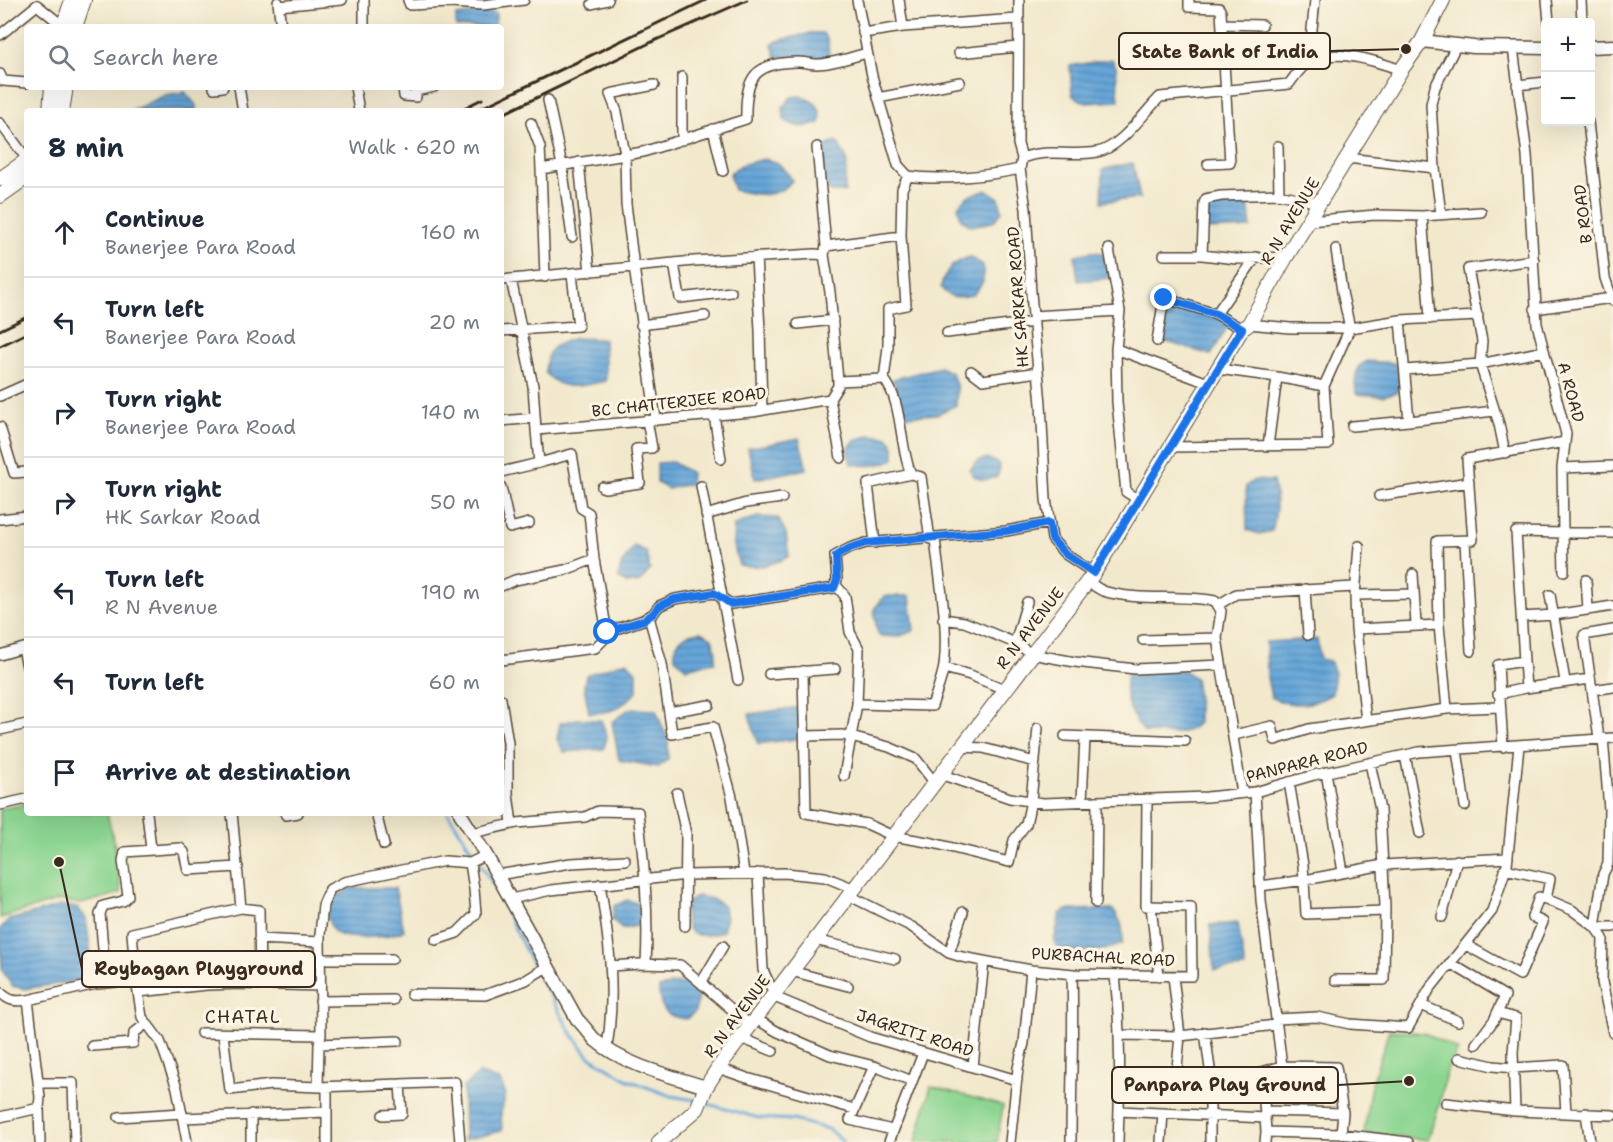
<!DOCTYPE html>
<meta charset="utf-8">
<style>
:root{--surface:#fff;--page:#f6f6f7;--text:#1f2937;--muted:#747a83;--line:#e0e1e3}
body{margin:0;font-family:"Shantell Sans",sans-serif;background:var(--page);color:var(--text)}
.controls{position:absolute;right:18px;top:18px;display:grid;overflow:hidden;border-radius:6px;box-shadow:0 6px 24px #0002}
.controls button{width:54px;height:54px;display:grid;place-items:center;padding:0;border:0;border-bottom:2px solid var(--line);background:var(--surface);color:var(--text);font:30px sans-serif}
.stop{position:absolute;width:18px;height:18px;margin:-14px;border:4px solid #1a73e8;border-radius:50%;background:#fff}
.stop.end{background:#1a73e8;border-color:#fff;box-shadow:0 2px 6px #0008}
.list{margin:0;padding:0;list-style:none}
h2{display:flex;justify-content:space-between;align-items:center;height:78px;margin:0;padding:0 24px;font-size:26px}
h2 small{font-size:20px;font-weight:400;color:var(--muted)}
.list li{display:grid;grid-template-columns:39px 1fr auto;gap:18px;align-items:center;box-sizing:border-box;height:90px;padding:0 24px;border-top:2px solid var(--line)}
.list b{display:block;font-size:22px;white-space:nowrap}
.list p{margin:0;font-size:20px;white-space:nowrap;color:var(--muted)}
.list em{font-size:20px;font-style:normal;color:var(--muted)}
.icon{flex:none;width:33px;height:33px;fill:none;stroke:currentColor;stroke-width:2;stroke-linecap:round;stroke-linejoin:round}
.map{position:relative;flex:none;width:1613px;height:1142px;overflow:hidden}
.search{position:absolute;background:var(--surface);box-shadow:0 6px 24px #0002;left:24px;top:24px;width:480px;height:66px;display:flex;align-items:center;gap:15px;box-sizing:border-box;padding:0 21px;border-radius:6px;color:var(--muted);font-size:22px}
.panel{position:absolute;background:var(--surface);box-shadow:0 6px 24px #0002;left:24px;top:108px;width:480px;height:708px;border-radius:6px}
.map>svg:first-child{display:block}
</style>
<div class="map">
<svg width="1613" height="1142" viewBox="0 0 1613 1142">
<defs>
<pattern id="water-rules" width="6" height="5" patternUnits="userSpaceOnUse" patternTransform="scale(1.5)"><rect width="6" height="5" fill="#66a6d9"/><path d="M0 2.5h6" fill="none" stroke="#5587af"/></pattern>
</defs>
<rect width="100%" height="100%" fill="#fcf5e5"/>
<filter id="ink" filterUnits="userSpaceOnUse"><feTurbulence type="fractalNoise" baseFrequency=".0167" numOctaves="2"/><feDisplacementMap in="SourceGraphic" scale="12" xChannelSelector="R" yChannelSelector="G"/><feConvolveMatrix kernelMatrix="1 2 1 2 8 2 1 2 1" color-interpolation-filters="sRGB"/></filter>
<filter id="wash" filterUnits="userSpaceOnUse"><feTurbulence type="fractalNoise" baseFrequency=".008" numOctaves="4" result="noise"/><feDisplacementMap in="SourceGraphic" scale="24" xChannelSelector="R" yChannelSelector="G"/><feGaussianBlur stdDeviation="1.35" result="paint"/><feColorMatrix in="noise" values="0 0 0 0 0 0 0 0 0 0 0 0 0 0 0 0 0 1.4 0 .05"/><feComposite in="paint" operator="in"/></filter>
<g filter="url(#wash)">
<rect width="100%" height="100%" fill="#f2e9cd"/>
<path fill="#8bd591" stroke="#638058" stroke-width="1.5" d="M27,804V813H107L115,847L121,893L81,904L60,900L0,918V809Z
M1389,1030L1424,1033L1458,1050L1446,1072L1440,1103L1428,1140L1364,1133L1370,1090Z
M931,1086L1003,1106L997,1142H916Z"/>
<path fill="url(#water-rules)" stroke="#50687c" stroke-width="1.5" d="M484,12L496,14L495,27H456V16Z
M812,33H823L828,42L829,56L820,60L776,57L772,44L780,40Z
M1112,59L1116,67L1119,101L1086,103L1072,95L1070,66Z
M185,92L196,105L197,111H131L165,95Z
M801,96C815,102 823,106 820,123C805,128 797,129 784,120L783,108L791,97Z
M836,141C855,166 843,166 845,192H830L822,178V148Z
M764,159L778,163L791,178L792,181C776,200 756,195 734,190L729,174L741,165Z
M1133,163L1140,198L1102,202L1103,169Z
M987,190L999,198L1002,211L993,222L971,226L961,219L958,206L968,196Z
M1248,199L1251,228L1205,230L1204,203Z
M1091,252L1102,253L1108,265L1111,278L1078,281L1075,255Z
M970,257L983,265V282L973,295C959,297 948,300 941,287C945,270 953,262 970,257Z
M1162,303L1231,321L1211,355L1160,340Z
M575,338L604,339L606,381C582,385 562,394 545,372C547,347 552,346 575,338Z
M1367,361L1395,363L1401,377L1397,392L1383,396L1356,394L1355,381L1358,367Z
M940,367L952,373L957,388L956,405L938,414L904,416L893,379Z
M868,435L888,437L894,446V459C879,466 868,467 851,464L847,451L854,441Z
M799,438L807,469L755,479L748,448Z
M987,458L998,463L1000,468L997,477C985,481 976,482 970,470L976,462Z
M672,462L691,473L690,484L668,489L657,483V463Z
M1254,480L1273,481C1277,499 1277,513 1272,531L1259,534L1247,530L1246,486Z
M757,517L778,518L786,533L789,556C773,566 757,568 739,565L733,543L734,525Z
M634,546L646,551L650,570L640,582L628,584L618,578L622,563Z
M885,596H910L914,631L897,637L880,636L877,631L874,609Z
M701,632L712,638L716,652L715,662L686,668L675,658C673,640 685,633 701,632Z
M1317,639L1320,659L1330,661L1335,673L1332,694C1311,706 1293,708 1271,697L1267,678L1266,642Z
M627,661L637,673V692C621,707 613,714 589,713L584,686L586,675Z
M1185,671L1195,678L1198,699V723C1184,738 1164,733 1145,733C1130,715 1122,698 1127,675L1132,672Z
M800,707L802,738L758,744L749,714Z
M629,709L656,710L668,741V759L658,767L619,760L612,722Z
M577,719L601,720L607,736L604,749L564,752L557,739L560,723Z
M350,888H395L404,930C392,937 345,942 335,932C331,929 329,921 327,916L334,898Z
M697,896L712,899L724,906L726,920L723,931C713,935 691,940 687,925C685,919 686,911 685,904Z
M627,900L641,904L645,919L640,925L623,929L612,920L614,906Z
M61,906L77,907L86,918L93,969L84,980L25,989L12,986L2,970L0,929L9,920Z
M1112,909C1122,921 1124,928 1122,944C1101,953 1081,953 1059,950L1054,941L1060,914L1066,910Z
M1238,923L1245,968L1214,970L1210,925Z
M676,983L691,984L698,999L695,1012L686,1019C666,1018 659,1008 659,988Z
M479,1073L500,1081L506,1094L501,1113L502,1131L464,1140L463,1087Z"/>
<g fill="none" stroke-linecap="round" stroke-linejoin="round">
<path stroke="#66a6d9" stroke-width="3" d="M448,813L491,881L537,973L572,1034L589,1056L628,1080L671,1096L695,1100
M704,1103L759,1118L793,1120L828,1129L843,1142"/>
</g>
</g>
<g filter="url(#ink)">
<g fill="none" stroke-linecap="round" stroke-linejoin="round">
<g stroke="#564738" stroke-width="12">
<path id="street" d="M364,0V27
M408,0L410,5L450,3L483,5L524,0
M857,0L872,76L898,165L908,176
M1019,0L1018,144L1022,158L1020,169L1026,209L1031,293L1041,404L1046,499L1052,539L1065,554L1094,573
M1189,0V7L1219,8L1221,12L1230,163L1208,164
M1315,0L1311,39L1315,60
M1547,0L1549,22
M1581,0L1582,22
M278,2L281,27
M592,4L608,0
M279,6L342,0
M1222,24L1262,25
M903,27L1018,19
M863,33L903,27L899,0
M0,35L37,5L63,26
M959,53L1018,47
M0,74L3,81L27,83
M682,77V140
M654,85L610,94L617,112L625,154L626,204L634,267L656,419
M1517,85L1546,82
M239,87L243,111
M355,87L359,111
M403,87L404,96L416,97V91L434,87
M214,88L223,87
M878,98L960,82
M548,100L562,165L572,237
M1588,122L1605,278L1613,301
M0,123L27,159
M531,123L540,147L541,169
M713,129L723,171
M1278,146L1279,194
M817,147L826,246
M1022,158C1048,148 1071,157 1097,152C1119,149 1144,113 1160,97L1289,84C1294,77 1300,68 1308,63C1332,46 1376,61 1401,70
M1347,158L1435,168
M579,162L590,272
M908,176C940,181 988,176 1020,169
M1441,214L1435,168L1431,104L1435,87L1456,46
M1422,216L1430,319
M1309,221L1375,215L1422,216L1481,212
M901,236L906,305L888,309V347L884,379C903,402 899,445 911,474L921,477L930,539
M1109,249L1120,311L1116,349L1117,402L1126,492L1139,500
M1164,255H1202L1236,259L1286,257
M1202,255L1204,203L1206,199L1221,196L1279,194L1319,203
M756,257L760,330L762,410
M674,263L680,298L731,292
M545,277L541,169L643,152L746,119C745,78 754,62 798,62C804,62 811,64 817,64C833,64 851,57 867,53
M511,279L533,386L536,430
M501,280L694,261L815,254L824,255
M1535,309L1612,298
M1216,314L1256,257
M1033,316L1120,311
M798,324L833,320
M1249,324L1290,328H1350L1400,320L1478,316
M641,325L705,316
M501,331L578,326L572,274
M947,333L1034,322
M1157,341L1164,298L1216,314L1242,329
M1116,349L1208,383
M1218,369L1277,377L1324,386
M1405,370L1480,364L1544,351
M971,371L983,380L1038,372
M838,381L830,292L824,255L826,246L901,236L902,189L908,176
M0,396L27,384
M830,399L841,458
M714,415L721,459
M501,421L535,418
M1409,421L1494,411
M1352,426L1409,421L1400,320
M0,427L14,473L27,472
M1268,446L1277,377
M1171,447L1328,445L1324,386L1350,328L1342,292L1336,249
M1505,453L1499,424L1480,364L1482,341L1468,269L1534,260
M539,463L572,454L581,508L589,513L594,559L607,632
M1562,468L1613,466
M501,472L539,463L536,430L752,412L830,399L838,386V381L884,379
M701,486L738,680
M501,487L510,528L529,523
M602,487L605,488L640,483L636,449L652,448L647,420
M1379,496L1469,482
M706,515L746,503L782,498
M0,519L27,516
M1465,541L1471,651
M875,543L868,484L911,474
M1359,546L1355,595L1356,629L1366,721
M1564,571L1563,533H1613
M1413,574L1416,625
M1586,580L1588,609
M1087,581C1092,584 1098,589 1103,591C1139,602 1179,594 1215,601L1221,611L1217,638L1242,793
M835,584L845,596L850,632L859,649L857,704L844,776
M501,586L515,580L565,570L594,559
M1305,589L1308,635
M1355,595L1414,594
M1550,595L1565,681
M1218,605L1236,594L1354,587
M649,617L662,664L672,734L713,727L732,797L744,873
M1522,617L1554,615L1613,606
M943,619L964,622L977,627L1015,643L1032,654L1075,662L1135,669L1221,665
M1356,629L1439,625
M1143,640L1217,638
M1015,643L1027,602
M23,649L27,667
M0,655L27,647
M501,660L595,648L605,638L607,632L643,620L653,614L659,606L675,599L714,593L731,604L834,588L837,580L835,556L850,548L866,543L1006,531L1049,523
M944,668L970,675L1004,689
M803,671L806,813L867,824L893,836L933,843L1009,862L1014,840L1026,824L1031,801L1038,728
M769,674L835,669
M1526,688L1590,679
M1592,690L1613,687
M1498,694L1526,688L1524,661
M501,699L508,743V794L512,824
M857,704L932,706C936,693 942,679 944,666C949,624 939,580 935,538
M1499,707L1447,709L1439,625L1437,541L1473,540L1467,459L1565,442
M669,712L709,705
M0,730L27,724
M1234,735L1272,726L1275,740L1309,729L1447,709
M806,736L843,735L889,747L916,759L934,782
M1065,736L1185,741
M1599,738L1584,635L1613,630
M1603,738L1609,809L1608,864L1603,874L1595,927L1603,938L1602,982L1613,1033
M961,747L983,748L1035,762
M1503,747L1498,665L1524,661L1516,532L1563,533L1562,468L1566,434L1537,324L1527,155L1513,48
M1457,750L1465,806
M1405,755L1420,833
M1326,772L1343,872
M940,774L1010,798L1043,803L1207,797L1255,792L1314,775L1419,752L1613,738
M1289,782L1303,865L1306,914L1384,911
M1255,792L1261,900L1282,1066L1262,1072L1266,1132L1265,1142
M677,793L686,834L685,926
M1082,801L1085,738
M0,805L27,799
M147,813L151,849
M232,813L241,908
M285,813L286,815L298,813
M376,813L384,845
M472,833L517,823L585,817L598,811L638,812C644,863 649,912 646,964
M1505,869L1550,879L1546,899L1572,910L1595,927H1613
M758,873L763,970L774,994
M497,875L571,863L625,860
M600,884C609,939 616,992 607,1047
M1260,886L1305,880L1383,865L1508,858
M850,896L912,927L949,953L962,957L1031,970L1074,974L1192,976L1191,907L1146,906L1147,799
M511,899L551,890L687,875L785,873L825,877L855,889
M1096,903L1097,801
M1151,906L1159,976
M1442,917L1457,860
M259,939L320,942
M436,940L457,933L476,914L474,889L470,863
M815,940L895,959
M1466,945L1520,975L1543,922L1532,917L1539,897L1546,899
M949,953L963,912
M321,959H392
M1450,963L1505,996L1494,1020L1476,1044
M611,966L640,964L680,965L750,1025
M791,971L848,986
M1115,975C1121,1031 1120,1086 1118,1142
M1173,976L1180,1036L1177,1068
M136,980L132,933L241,908L259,910L260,984
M1335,980H1384L1385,906L1380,810L1370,763
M106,983L100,914L103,906L123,901L128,896L123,861L125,852L180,848L184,852L188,870L238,867
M701,983L723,946
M0,992C9,1001 15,1002 28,1000L40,1097L39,1108L0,1117
M138,992L207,985L243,984L320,986
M411,994L485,995L526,980L547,967
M772,996L870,1037L1017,1080
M28,1000L96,984L136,980L142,1017L160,1041L177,1088L187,1142
M320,1001L393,1000
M1421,1005L1458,1021
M1497,1013L1516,1018L1513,1052L1515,1111
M756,1019L778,1032L830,1055L874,1066L912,1081
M1276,1019L1317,1017L1350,1024L1408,1028L1429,990L1492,911L1507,865L1519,746
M1205,1032L1210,1069V1142
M201,1033L321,1035
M223,1034L230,1090L271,1085L318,1087L455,1082L460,1142
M1119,1035L1180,1036L1276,1025
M741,1038L773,1051
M319,1044L398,1041
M92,1046L133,1043L134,1033L147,1023
M1459,1058L1493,1066L1513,1068L1563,1065L1566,1113
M874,1066L850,1120L892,1130
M1282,1066L1336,1067L1343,1113L1341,1134
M973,1067L984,961
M718,1068L747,1078L854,1109
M38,1083H73L75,1142
M318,1087L319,1044L321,1035L320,935L323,905L330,889L344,882L445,861L470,863L486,855
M1446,1103L1515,1111L1613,1115
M39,1108L40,1142
M1119,1111L1265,1118
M1265,1111L1343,1113
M1586,1113L1590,1142
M383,1115L402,1114L400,1084
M119,1117L182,1113
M183,1118L327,1112
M1266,1132L1341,1134L1408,1142
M251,1142V1114
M327,1142V1087
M889,1142L923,1053
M1010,1142L1018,1068L1024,1043L1031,970
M1071,1142C1071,1086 1074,1030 1072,974
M1161,1142L1163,1113"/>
</g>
<g stroke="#564738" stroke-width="15">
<path id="secondary" d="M1422,41L1474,47L1546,48
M1590,47L1613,46
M460,813L486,855L577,1019C583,1025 589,1033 595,1040C623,1065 671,1076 706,1087"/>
</g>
<g stroke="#564738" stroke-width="16">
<path id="primary" d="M63,27L72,0
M75,27L84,0
M50,111L52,87
M62,111L66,87
M0,179L27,160
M0,196L27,177
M659,1142L697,1109L706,1087L718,1068L1094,573L1242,329L1249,324L1286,257L1401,70L1422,41L1443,0"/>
</g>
<use href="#street" stroke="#fff" stroke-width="9"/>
<use href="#secondary" stroke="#fff" stroke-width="12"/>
<use href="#primary" stroke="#fff" stroke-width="14"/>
<path stroke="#3b2a1e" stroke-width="3" d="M458,111L482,99
M475,111L706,0
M501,115L656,40L747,0
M0,330L27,317
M0,346L27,333"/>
</g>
</g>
<g fill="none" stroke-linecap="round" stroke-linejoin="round" filter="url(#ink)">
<path stroke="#1a73e8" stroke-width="8" d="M607,632L644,620L653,614L659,606L675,599L714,593L731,604L834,588L837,580L836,556L850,548L866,543L1006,531L1049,523L1052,539L1065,554L1094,573L1242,329L1216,314L1164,298"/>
</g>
<g text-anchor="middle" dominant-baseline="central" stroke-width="6" stroke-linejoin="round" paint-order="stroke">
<g font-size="16" fill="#3b2a1e" stroke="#fcf5e5">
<text transform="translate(1583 214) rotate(-97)">B ROAD</text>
<text transform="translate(1290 221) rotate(-59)">R N AVENUE</text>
<text transform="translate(1018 297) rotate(-94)">HK SARKAR ROAD</text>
<text transform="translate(1571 392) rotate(75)">A ROAD</text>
<text transform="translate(679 402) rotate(-6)">BC CHATTERJEE ROAD</text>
<text transform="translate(1030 628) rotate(-52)">R N AVENUE</text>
<text transform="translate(1307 762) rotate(-14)">PANPARA ROAD</text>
<text transform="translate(1103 957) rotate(3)">PURBACHAL ROAD</text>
<text transform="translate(737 1016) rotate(-53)">R N AVENUE</text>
<text transform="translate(915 1033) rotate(18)">JAGRITI ROAD</text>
</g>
<g font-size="18" letter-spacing="1.5" fill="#3b2a1e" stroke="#fcf5e5">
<text x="243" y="1017">CHATAL</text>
</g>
</g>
<path fill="none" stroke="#3b2a1e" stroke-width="2" d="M1406 49L1330 51M59 862L82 969M1409 1081L1338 1085"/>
<g fill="#3b2a1e" stroke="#fcf5e5" stroke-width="2">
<circle cx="1406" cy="49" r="6"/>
<circle cx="59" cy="862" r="6"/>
<circle cx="1409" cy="1081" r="6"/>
</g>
<g fill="#fcf5e5" stroke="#3b2a1e" stroke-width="2">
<rect x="1119" y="33" width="211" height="36" rx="6"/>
<rect x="82" y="951" width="233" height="36" rx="6"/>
<rect x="1112" y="1067" width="226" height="36" rx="6"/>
</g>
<g font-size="18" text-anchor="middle" font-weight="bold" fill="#3b2a1e">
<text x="1225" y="58">State Bank of India</text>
<text x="199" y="975">Roybagan Playground</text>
<text x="1225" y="1091">Panpara Play Ground</text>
</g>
</svg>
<div class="controls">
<button>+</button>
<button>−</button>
</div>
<div class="stop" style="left:607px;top:632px"></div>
<div class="stop end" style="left:1164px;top:298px"></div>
<div class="search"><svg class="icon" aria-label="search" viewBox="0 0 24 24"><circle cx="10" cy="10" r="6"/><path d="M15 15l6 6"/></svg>Search here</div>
<section class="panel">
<h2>8 min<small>Walk · 620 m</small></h2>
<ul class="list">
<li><svg class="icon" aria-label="ahead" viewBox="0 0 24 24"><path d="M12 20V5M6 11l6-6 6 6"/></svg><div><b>Continue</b><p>Banerjee Para Road</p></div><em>160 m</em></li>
<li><svg class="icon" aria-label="left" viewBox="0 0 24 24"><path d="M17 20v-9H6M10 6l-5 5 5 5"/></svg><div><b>Turn left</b><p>Banerjee Para Road</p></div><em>20 m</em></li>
<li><svg class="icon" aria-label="right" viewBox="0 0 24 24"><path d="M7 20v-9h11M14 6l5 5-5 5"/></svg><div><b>Turn right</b><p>Banerjee Para Road</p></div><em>140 m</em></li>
<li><svg class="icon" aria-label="right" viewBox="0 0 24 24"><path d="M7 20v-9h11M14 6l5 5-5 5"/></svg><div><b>Turn right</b><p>HK Sarkar Road</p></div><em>50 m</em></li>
<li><svg class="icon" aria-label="left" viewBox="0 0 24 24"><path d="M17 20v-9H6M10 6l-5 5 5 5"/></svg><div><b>Turn left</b><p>R N Avenue</p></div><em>190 m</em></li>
<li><svg class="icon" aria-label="left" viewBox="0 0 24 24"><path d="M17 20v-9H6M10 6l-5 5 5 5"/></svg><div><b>Turn left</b></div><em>60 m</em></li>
<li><svg class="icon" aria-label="arrive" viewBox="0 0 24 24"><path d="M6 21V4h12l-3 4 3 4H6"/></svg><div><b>Arrive at destination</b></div></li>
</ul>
</section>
</div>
